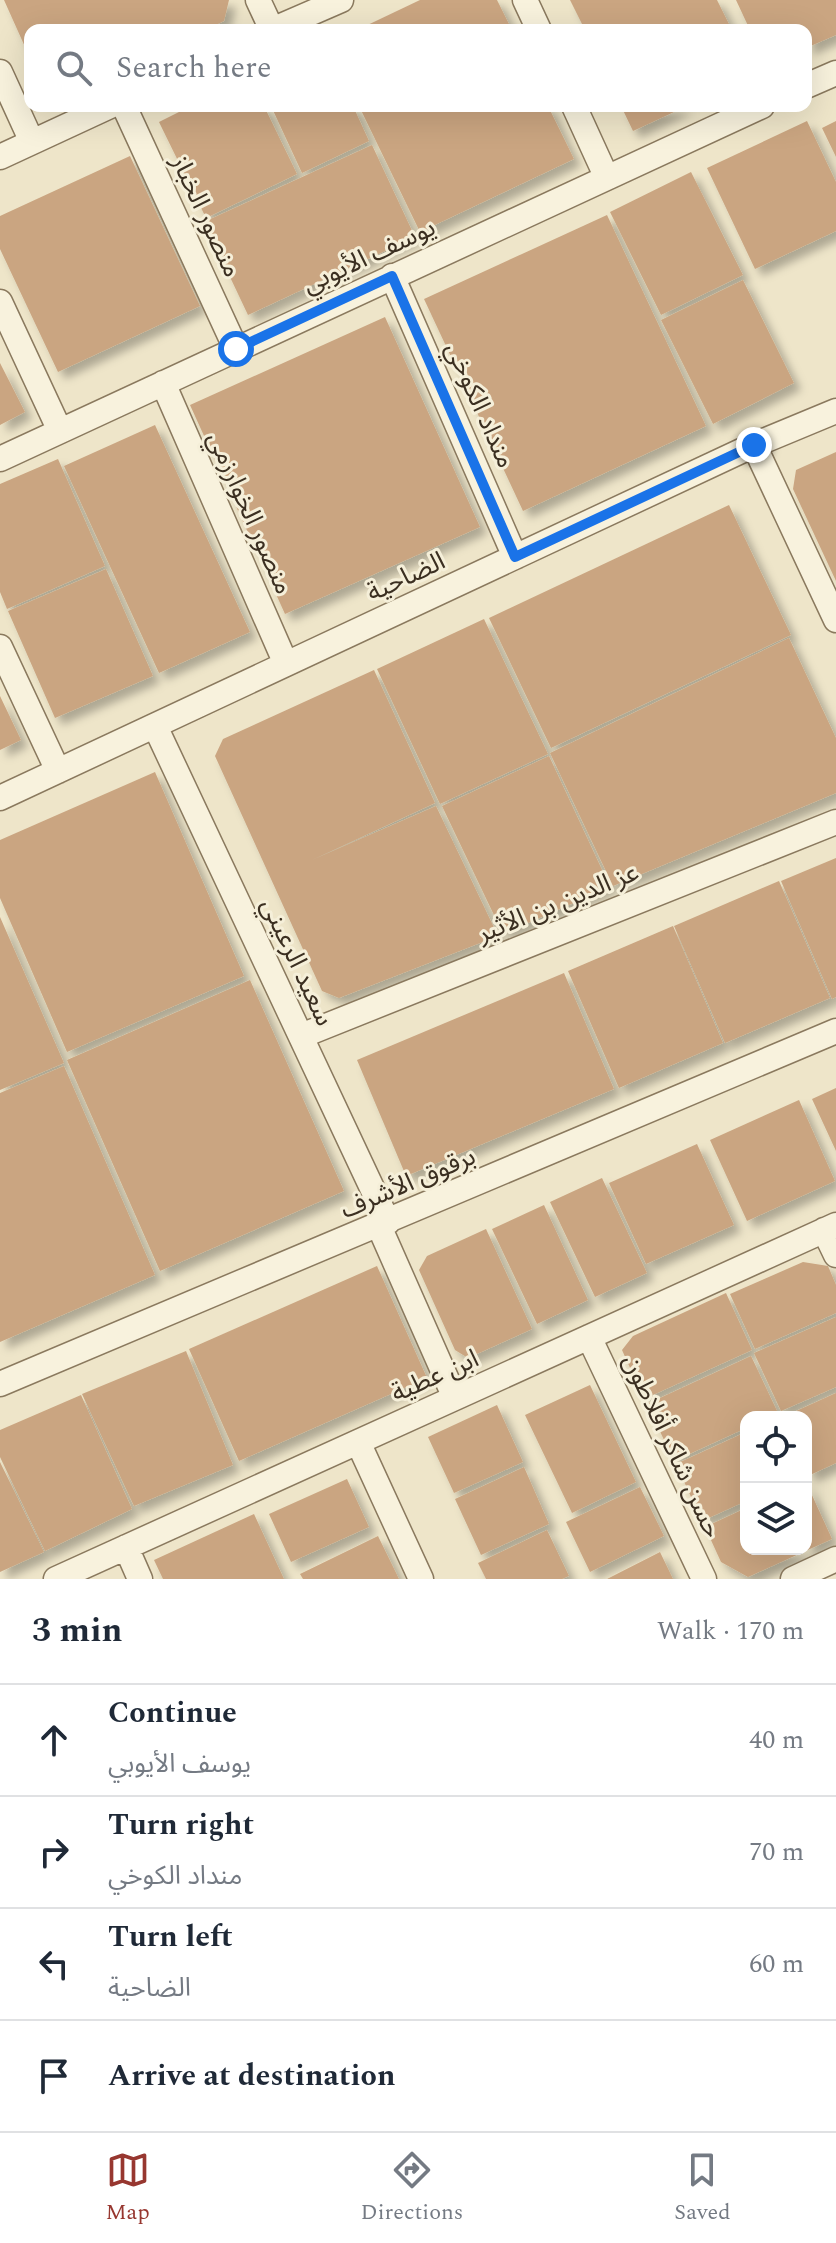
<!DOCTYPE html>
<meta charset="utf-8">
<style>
:root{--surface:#fff;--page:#f6f6f7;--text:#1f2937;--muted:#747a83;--line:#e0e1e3;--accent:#973730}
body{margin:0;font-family:Spectral,"Noto Sans Arabic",serif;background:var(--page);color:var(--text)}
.controls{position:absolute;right:24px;bottom:24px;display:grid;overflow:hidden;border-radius:16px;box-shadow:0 8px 32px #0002}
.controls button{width:72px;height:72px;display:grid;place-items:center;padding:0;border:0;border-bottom:2px solid var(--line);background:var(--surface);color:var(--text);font:40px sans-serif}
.stop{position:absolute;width:24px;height:24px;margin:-18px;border:6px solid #1a73e8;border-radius:50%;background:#fff}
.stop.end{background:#1a73e8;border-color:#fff;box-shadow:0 2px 8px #0008}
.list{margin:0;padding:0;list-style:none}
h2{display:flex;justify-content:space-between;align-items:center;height:104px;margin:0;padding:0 32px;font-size:34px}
h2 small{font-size:26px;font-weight:400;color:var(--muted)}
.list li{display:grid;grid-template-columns:52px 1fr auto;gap:24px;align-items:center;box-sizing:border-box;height:112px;padding:0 32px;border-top:2px solid var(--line)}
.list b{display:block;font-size:30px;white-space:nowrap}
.list p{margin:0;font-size:26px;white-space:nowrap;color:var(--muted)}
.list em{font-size:26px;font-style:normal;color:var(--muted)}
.icon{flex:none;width:44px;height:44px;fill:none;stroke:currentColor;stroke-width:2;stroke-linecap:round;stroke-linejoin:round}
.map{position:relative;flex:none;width:836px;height:1579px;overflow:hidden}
.search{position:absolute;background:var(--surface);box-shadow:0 8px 32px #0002;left:24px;right:24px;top:24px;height:88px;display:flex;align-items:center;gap:20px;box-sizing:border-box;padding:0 28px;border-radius:16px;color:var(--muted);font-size:30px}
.sheet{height:552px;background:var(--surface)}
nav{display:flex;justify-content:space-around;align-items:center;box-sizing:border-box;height:112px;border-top:2px solid var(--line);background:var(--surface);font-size:22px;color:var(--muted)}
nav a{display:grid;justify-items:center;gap:4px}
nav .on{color:var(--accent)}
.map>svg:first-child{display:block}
</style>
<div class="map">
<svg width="836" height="1579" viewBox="0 0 836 1579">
<defs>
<filter id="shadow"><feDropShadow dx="7" dy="7" stdDeviation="4" flood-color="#0004"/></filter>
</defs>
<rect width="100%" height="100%" fill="#eee5c9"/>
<path fill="#caa581" filter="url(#shadow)" d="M4,0H229L224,21L205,30H30V58Z
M420,0H497L512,30H357Z
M570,0H717L732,30H585Z
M736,0H836V35L806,48V30H750Z
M191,106H264L297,174L206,218L159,122Z
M271,106H353L369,141L302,173Z
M359,106H548L574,159L420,232Z
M621,106H687L633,131Z
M807,121L836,182V231L755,269L707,168Z
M836,121V157L822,128Z
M372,145L415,237L248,315L204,222Z
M130,156L200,306L58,372L0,249V216Z
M691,172L743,275L661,315L610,212Z
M607,215L706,426L523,511L424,299Z
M743,280L794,383L713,424L661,320Z
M385,317L480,527L285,614L190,405Z
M0,363L25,412L0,425Z
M155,425L250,632L159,673L64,466Z
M836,452V581L793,489L796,470Z
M58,459L105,566L7,609L0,592V484Z
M729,505L791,635L551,748L489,618Z
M106,569L153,676L55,718L8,611Z
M484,619L548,754L440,804L377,669Z
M789,638L836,738V793L613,886L550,753Z
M374,670L435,803L312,860L436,806L498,936L339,998L322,991L215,756L223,739Z
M0,696L21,740L0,750Z
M549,756L610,887L503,934L442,806Z
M155,772L244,976L67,1052L0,898V840Z
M836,858V997L832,999L781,881Z
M779,881L830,998L725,1043L674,926Z
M0,917L64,1063L0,1090Z
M673,926L723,1043L619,1088L568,971Z
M564,973L614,1089L406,1176L357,1060Z
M250,980L344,1191L160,1271L67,1060Z
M64,1066L155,1275L0,1342V1093Z
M836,1088V1151L812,1099Z
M799,1100L835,1181L747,1221L710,1140Z
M697,1144L734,1225L646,1264L609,1183Z
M602,1178L647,1273L595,1297L550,1202Z
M544,1205L588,1300L537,1324L492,1229Z
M486,1229L532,1329L468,1358L455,1350L419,1270L427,1256Z
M803,1262L828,1266L836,1285V1313L755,1349L730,1294Z
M377,1266L427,1378L239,1461L189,1349Z
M726,1293L752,1350L644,1399L622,1350L633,1336Z
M836,1317V1387L781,1411L754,1353Z
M186,1351L233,1465L134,1506L82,1394Z
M751,1356L778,1413L746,1417V1428L674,1461L647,1404Z
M590,1385L636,1482L572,1513L525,1415Z
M836,1393V1463L810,1475L806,1466V1417H783Z
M81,1395L132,1509L45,1551L0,1457V1430Z
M497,1405L523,1462L454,1493L428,1437Z
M746,1432V1501L702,1521L676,1464Z
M0,1462L44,1552L0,1572Z
M524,1467L549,1524L481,1555L455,1499Z
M347,1479L369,1527L291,1562L269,1514Z
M806,1482L832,1539L748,1577L721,1562L705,1527L746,1508V1549H806Z
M640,1487L664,1536L590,1572L566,1522Z
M254,1514L284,1579H163L154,1560Z
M547,1530L569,1576L562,1579H486L478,1563Z
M378,1536L399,1579H303L300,1574Z
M660,1552L673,1579H607Z"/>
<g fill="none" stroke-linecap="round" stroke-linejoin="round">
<g stroke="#8a795e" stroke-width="27">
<path id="street" d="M258,0L272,30
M525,0L539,30
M272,30L341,0
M0,72L32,142
M806,86L836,73
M124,106L236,349
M574,106L606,176
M0,157L110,106
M392,276L515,557
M0,302L60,431
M163,383L286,664
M754,445L836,620
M0,459L762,106
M0,647L58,771
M155,726L388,1222
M0,798L754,445L836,411
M301,1036L836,822
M379,1226L455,1398
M824,1230L836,1255
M589,1337L704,1579
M0,1384L836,1031
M358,1442L421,1579
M126,1547L140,1579
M56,1579L836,1225
M793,1579L836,1559"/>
</g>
<use href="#street" stroke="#f8f2dd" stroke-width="24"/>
</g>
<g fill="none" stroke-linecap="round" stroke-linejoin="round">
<path stroke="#1a73e8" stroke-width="10" d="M236,349L392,276L515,557L754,445"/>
</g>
<g text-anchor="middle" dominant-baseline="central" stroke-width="6" stroke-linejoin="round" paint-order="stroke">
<g font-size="26" fill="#3b2f21" stroke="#f5efd9">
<text transform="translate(206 216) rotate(65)">منصور الخباز</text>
<text transform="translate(369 256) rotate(-25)">يوسف الأيوبي</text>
<text transform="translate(480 405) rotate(66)">منداد الكوخي</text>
<text transform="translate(250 513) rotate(66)">منصور الخوارزمي</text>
<text transform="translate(406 577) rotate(-25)">الضاحية</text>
<text transform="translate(558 903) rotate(-22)">عز الدين بن الأثير</text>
<text transform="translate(297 962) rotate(65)">سعيد الرعيني</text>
<text transform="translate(408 1183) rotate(-23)">برقوق الأشرف</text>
<text transform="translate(435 1376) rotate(-24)">ابن عطية</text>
<text transform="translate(672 1446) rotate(65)">حسن شاكر أفلاطون</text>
</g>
</g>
</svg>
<div class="controls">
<button><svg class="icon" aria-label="locate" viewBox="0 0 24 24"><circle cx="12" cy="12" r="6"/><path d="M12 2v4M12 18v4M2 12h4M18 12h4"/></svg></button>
<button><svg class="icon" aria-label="layers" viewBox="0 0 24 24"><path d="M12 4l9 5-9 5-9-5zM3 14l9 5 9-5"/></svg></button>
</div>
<div class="stop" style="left:236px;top:349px"></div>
<div class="stop end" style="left:754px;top:445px"></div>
<div class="search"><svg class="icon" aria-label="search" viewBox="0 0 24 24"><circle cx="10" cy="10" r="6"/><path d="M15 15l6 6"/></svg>Search here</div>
</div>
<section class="sheet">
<h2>3 min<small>Walk · 170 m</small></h2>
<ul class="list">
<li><svg class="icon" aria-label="ahead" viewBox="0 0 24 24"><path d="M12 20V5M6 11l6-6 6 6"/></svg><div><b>Continue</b><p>يوسف الأيوبي</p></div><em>40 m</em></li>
<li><svg class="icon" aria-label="right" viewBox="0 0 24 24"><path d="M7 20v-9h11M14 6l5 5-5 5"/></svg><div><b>Turn right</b><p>منداد الكوخي</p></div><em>70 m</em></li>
<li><svg class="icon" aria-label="left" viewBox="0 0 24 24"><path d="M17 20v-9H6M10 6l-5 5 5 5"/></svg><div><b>Turn left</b><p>الضاحية</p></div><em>60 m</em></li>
<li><svg class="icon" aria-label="arrive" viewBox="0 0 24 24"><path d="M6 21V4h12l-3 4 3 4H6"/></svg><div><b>Arrive at destination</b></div></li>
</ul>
</section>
<nav>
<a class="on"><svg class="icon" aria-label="map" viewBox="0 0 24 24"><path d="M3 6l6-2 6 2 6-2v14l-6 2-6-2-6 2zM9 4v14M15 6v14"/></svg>Map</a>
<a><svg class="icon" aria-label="directions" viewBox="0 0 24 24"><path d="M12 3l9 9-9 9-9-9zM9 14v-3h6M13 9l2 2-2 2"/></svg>Directions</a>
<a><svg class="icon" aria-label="saved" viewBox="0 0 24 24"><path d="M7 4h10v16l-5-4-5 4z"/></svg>Saved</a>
</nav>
